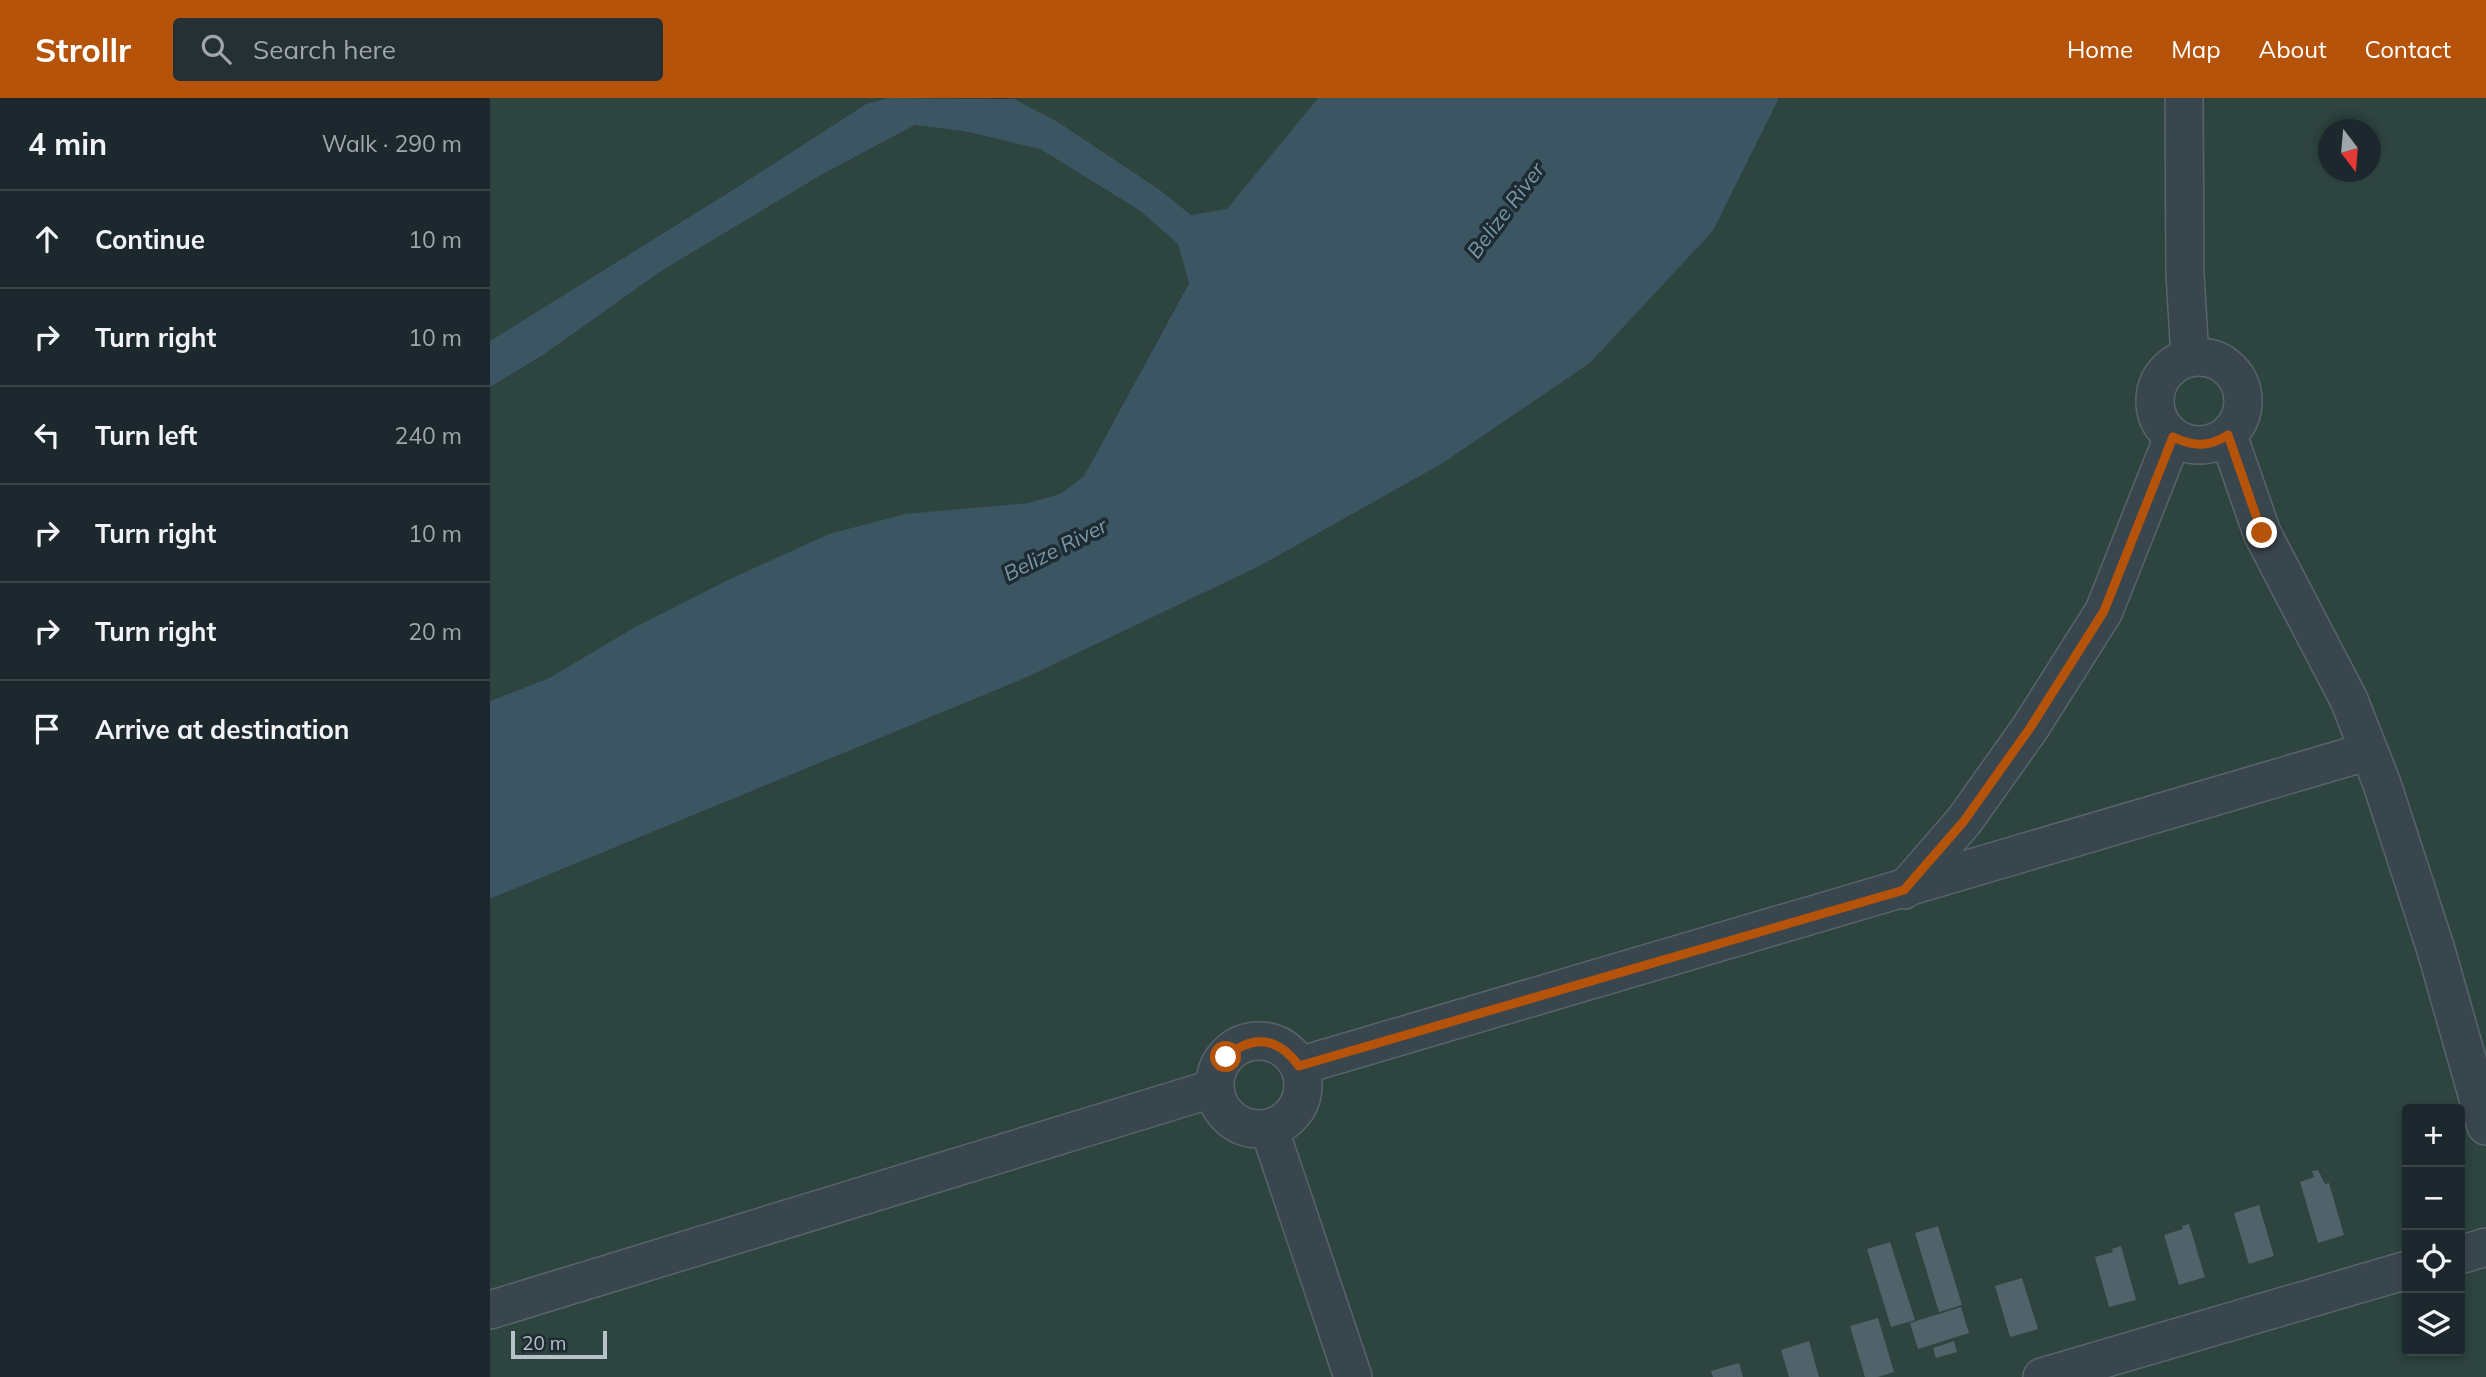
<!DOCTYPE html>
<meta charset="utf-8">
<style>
:root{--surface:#1c282d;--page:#253035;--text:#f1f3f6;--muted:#a0a6aa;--line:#3a4449;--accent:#b45309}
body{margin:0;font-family:Mulish,sans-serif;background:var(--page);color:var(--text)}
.controls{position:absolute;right:21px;bottom:21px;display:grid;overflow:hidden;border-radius:7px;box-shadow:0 4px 10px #0003}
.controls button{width:63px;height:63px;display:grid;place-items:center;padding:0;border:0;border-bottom:2px solid var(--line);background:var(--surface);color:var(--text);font:35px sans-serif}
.compass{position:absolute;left:1828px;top:21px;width:63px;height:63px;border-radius:50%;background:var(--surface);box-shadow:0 4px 10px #0003;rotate:164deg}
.scale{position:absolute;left:21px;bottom:18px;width:96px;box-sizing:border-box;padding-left:7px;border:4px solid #b6c1c8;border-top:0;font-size:19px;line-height:24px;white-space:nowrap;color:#b6c1c8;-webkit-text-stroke:5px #1f2b32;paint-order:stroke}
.stop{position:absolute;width:21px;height:21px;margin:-16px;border:5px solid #b45309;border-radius:50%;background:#fff}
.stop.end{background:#b45309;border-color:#fff;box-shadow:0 2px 7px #0008}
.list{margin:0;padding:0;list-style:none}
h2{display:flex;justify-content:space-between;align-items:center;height:91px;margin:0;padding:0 28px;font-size:30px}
h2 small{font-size:23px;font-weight:400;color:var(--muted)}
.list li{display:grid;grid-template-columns:46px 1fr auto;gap:21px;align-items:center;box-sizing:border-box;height:98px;padding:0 28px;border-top:2px solid var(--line)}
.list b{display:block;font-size:26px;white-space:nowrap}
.list em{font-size:23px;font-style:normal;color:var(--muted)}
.icon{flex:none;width:38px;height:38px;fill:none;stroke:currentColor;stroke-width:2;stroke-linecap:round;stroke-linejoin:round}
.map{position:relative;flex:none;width:1996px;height:1279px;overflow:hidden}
header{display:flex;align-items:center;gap:42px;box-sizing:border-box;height:98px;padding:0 35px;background:var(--accent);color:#fff}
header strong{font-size:33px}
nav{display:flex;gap:38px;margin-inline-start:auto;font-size:24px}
.search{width:490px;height:63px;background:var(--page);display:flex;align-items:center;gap:18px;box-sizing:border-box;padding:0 24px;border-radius:7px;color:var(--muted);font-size:26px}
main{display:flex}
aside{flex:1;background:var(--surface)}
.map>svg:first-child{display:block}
</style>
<header>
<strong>Strollr</strong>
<div class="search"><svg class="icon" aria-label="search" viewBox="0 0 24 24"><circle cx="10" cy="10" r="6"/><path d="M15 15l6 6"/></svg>Search here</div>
<nav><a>Home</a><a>Map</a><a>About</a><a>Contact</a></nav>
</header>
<main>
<aside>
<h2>4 min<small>Walk · 290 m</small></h2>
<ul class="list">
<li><svg class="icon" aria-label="ahead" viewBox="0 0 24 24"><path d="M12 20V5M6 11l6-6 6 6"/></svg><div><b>Continue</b></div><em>10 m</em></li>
<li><svg class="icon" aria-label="right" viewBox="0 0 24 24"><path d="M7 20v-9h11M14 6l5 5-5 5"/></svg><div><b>Turn right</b></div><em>10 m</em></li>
<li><svg class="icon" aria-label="left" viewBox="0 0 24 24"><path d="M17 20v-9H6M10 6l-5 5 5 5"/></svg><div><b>Turn left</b></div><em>240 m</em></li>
<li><svg class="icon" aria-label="right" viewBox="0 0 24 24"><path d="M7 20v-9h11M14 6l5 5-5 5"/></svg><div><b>Turn right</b></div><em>10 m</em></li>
<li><svg class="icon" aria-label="right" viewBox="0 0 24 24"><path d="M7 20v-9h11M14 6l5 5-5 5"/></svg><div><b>Turn right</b></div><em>20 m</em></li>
<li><svg class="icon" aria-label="arrive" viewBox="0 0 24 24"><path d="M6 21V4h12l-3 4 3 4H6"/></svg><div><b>Arrive at destination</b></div></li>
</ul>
</aside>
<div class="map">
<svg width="1996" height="1279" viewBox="0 0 1996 1279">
<rect width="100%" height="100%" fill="#26353c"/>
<path fill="#2e443f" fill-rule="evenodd" d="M0,0H398L376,6L249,88L0,243Z
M520,0H828L737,112L701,117L670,92L568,24Z
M1289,0H1996V1279H0V801L533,581L770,468L953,365L1100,265L1223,133ZM1839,32H1881V74H1839ZM1917,1011H1970V1253H1917Z
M425,27L473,33L550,51L649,112L688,146L699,184L594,378L570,396L538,405L501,409L145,529L59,580L0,603V289L53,257L173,172L333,76Z"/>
<path fill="#3b5562" d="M398,0L524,1L568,24L670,92L701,117L737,111L828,0H1289L1223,133L1100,265L953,365L770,468L533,581L0,801V603L59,580L145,529L242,480L339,436L415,416L538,405L570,396L594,378L699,185L688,146L649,112L550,51L473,33L425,27L333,76L173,172L53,257L0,289V243L249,88L376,6Z"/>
<path fill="#52626a" d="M1828,1072L1835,1086L1839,1085L1854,1137L1828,1145L1810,1084L1824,1079L1822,1073Z
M1769,1107L1784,1158L1759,1166L1744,1115Z
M1699,1126L1715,1179L1689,1187L1674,1137L1693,1131L1692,1128Z
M1448,1128L1472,1207L1449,1214L1425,1135Z
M1400,1144L1425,1222L1401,1229L1377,1151Z
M1631,1148L1646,1202L1619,1209L1605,1159L1623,1154L1622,1151Z
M1532,1180L1548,1231L1520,1239L1505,1188Z
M1471,1209L1479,1235L1428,1251L1420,1225Z
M1388,1220L1404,1274L1388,1279H1375L1360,1228Z
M1319,1243L1329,1279H1299L1291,1252Z
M1464,1243L1467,1254L1446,1260L1443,1250Z
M1249,1265L1253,1279H1223L1221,1273Z"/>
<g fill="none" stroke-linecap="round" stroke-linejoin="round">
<g stroke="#58646b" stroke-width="40">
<path id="minor" d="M1694,0L1695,176L1700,260
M1665 303a44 44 0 1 1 88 0a44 44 0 1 1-88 0Z
M1738,337L1772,435L1859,602L1892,686L1946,852L1996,1028
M1414,792L1474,723L1540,630L1614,513L1683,339
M725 987a44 44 0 1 1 88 0a44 44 0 1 1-88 0Z
M809,968L1879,653
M779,1030L863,1279
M1970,1157L1996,1149
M0,1212L725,990
M1552,1279L1917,1172"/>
</g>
<use href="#minor" stroke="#3a464d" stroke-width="37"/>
</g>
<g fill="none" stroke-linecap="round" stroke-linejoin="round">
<path stroke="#b45309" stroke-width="9" d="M736,959C763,936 788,939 809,968L1414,792L1474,723L1540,630L1614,513L1683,339C1704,349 1719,349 1738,337L1772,435"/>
</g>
<g text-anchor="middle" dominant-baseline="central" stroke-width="7" stroke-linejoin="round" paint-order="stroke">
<g font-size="21" font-style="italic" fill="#7998a8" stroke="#1f2b32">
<text transform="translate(1015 112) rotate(-53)">Belize River</text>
<text transform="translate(565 451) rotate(-27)">Belize River</text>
</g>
</g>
</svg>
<div class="controls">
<button>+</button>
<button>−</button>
<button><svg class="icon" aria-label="locate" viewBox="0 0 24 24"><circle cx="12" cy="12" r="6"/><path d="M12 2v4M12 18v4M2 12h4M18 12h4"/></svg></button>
<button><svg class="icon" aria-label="layers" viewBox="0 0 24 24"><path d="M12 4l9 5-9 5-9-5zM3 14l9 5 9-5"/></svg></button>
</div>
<svg class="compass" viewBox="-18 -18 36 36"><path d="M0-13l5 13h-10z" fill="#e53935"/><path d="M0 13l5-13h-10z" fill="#a0a6aa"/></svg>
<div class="scale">20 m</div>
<div class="stop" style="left:736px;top:959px"></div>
<div class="stop end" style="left:1772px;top:435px"></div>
</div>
</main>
